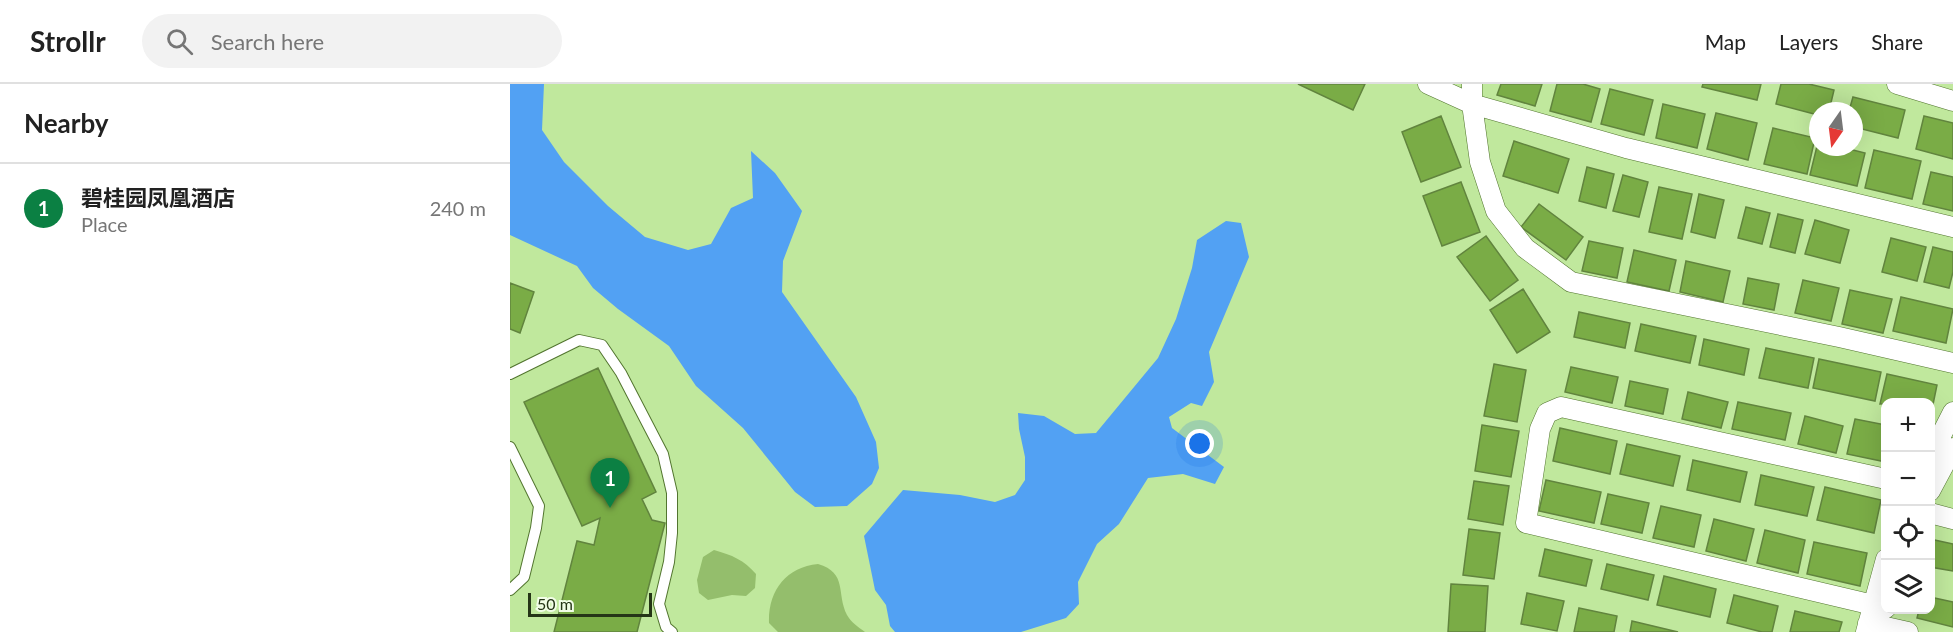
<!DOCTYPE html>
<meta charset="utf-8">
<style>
:root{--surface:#fff;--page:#f2f2f2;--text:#222;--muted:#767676;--line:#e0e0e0;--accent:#0b8043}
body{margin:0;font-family:Lato,"Noto Sans SC",sans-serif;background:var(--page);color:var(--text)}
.controls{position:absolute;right:18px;bottom:18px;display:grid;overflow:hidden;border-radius:12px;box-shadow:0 6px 24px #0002}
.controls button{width:54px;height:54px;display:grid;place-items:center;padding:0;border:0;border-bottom:2px solid var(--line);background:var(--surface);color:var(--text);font:30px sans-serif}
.compass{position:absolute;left:1299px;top:18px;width:54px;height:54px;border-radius:50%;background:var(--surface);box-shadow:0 6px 24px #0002;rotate:194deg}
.scale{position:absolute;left:18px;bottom:15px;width:124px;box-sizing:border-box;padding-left:6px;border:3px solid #253517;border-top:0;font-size:16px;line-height:21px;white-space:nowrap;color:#253517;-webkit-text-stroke:4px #f2fee8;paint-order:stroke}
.you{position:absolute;left:690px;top:360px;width:21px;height:21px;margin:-15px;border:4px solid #fff;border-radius:50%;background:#1a73e8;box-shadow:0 0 0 9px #1a73e833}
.badge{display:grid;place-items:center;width:39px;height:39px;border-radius:50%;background:var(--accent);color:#fff;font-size:20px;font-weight:700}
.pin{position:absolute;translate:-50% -50px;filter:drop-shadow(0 2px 3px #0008)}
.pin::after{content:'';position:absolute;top:32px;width:21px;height:18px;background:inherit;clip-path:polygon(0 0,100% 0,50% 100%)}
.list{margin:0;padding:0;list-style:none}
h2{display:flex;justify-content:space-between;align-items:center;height:78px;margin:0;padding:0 24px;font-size:26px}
h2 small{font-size:20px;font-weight:400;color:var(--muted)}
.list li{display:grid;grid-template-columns:39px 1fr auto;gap:18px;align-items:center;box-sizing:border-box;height:90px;padding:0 24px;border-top:2px solid var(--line)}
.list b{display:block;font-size:22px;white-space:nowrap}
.list p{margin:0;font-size:20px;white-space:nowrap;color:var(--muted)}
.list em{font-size:20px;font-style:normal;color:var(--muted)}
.icon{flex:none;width:33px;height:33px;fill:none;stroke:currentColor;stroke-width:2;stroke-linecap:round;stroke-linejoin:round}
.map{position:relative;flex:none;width:1443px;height:548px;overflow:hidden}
header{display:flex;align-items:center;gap:36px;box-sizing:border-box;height:84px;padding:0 30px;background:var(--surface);border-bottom:2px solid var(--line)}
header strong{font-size:28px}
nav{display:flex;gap:33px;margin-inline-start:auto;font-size:21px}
.search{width:420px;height:54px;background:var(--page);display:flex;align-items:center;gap:15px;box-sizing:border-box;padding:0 21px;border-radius:33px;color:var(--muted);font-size:22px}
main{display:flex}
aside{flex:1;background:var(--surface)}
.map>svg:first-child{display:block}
</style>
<header>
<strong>Strollr</strong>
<div class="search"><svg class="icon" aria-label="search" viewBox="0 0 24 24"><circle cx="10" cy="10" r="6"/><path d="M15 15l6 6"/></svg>Search here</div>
<nav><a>Map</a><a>Layers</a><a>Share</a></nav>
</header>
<main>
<aside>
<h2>Nearby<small></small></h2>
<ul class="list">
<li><span class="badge">1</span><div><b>碧桂园凤凰酒店</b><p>Place</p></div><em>240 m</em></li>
</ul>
</aside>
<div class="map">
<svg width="1443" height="548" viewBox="0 0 1443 548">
<rect width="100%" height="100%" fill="#c0e89d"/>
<path fill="#94be6c" d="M204,466C222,471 234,476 246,490L245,504L236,512L222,511L198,516L189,509L187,496L193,473Z
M308,480C338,489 326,509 337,531C341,538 348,543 355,548H268L259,539C258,507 276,483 308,480Z"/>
<path fill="#52a1f3" d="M0,0H34L32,46L54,78L98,122L135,153L178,166L201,160L221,124L243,114L241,67L265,89L292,127L273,177L272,208L346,313L366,358L369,384L362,400L337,422L305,423L285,408L233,344L186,302L159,262L108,225L83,204L67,182L0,151Z
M716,137L731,139L739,173L699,268L704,298L692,322L681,319L659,333L662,344L714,383L705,400L673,390L638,394L609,440L587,460L568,498L569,520L556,534L511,548H385L380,542L376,521L365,506L354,452L393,406L450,411L485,418L505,411L515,396V373L509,345L508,329L534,332L565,350L586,349L648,274L666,235L682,184L687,156Z"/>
<path fill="#7aac46" stroke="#61843e" stroke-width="1.5" d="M788,0H855L843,26Z
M991,0H1032L1025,22L987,11Z
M1047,0H1073L1090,5L1081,38L1040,27Z
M1193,0H1251L1247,16L1192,3Z
M1271,0H1299L1324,6L1319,27H1308V31L1266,20Z
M1100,5L1143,16L1134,51L1091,40Z
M1343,13L1395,26L1388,54L1344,43V27H1339Z
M1153,20L1195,30L1187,64L1146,54Z
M1206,29L1247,39L1238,76L1197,65Z
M931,32L951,83L911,98L892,48Z
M1414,32L1443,39V75L1406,65Z
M1263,44L1305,54L1297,90L1254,80Z
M1004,57L1059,75L1048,109L993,92Z
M1308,58V63H1331L1355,69L1347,102L1300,91Z
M1364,66L1411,77L1402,115L1355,104Z
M1077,83L1104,90L1096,124L1069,117Z
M1421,88L1443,93V127L1413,120Z
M1113,91L1138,98L1129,133L1103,127Z
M951,98L970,148L932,162L913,112Z
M1149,103L1182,110L1172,155L1139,148Z
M1189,110L1214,116L1205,154L1181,148Z
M1029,120L1073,153L1056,176L1011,143Z
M1236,123L1260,129L1252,160L1228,154Z
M1268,130L1293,136L1285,169L1260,163Z
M1305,136L1339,146L1330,179L1295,170Z
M976,152L1008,196L980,217L947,173Z
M1381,154L1416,163L1407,197L1372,188Z
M1079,157L1113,164L1107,194L1072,187Z
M1423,163L1443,168V188L1439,204L1414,198Z
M1124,166L1166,176L1159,207L1117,198Z
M1176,177L1220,187L1213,218L1170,208Z
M1238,194L1269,200L1264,226L1233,220Z
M1293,196L1329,204L1321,237L1285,229Z
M0,199L24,208L10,249L0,245Z
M1013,205L1040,248L1007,269L980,226Z
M1340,206L1382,215L1373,249L1332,240Z
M1391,213L1443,225L1436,259L1383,247Z
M1069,228L1120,239L1115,264L1064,253Z
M1131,240L1186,252L1180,279L1125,267Z
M1194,255L1239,265L1234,291L1189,281Z
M1256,264L1304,274L1298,304L1249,294Z
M1309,275L1371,288L1365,317L1303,304Z
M984,280L1016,286L1007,338L974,332Z
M1061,283L1108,293L1102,319L1055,308Z
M88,284L146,408L132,415L142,436L155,439L127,548H44L67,457L84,461L90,434L72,442L14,318Z
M1377,290L1427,301L1421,330L1420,318L1370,320Z
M1120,297L1158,305L1153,330L1115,322Z
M1178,308L1218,318L1211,344L1172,335Z
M1228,318L1281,329L1275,356L1222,345Z
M1295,332L1333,342L1326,369L1288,360Z
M1345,335L1376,341V378L1337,370Z
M972,341L1009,347L1001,393L965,387Z
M1050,344L1107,357L1100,390L1043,377Z
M1117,360L1170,372L1163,402L1110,390Z
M1183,376L1237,388L1230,418L1177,406Z
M1251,391L1304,403L1297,432L1245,421Z
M1036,396L1091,408L1084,439L1029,427Z
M964,397L999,402L993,441L958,435Z
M1315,403L1371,416L1364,449L1307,436Z
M1098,410L1139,419L1132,449L1091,440Z
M1151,422L1191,431L1184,463L1143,454Z
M1204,435L1244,445L1236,477L1196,467Z
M959,445L990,449L984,495L953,491Z
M1255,446L1295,456L1288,489L1247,479Z
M1420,455L1443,460V487L1420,483Z
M1304,458L1357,469L1350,502L1297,490Z
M1035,465L1082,476L1076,502L1029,492Z
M1097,480L1144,491L1138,516L1091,505Z
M1154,492L1206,505L1200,533L1147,521Z
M941,500L978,502L975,548H938Z
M1017,509L1054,517L1047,547L1011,540Z
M1224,511L1268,522L1262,548H1252L1217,539Z
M1420,513L1443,518V543L1407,534L1409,526H1420Z
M1069,524L1107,532L1104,548H1064Z
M1285,527L1332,538L1329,548H1280Z
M1122,537L1168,548H1120Z"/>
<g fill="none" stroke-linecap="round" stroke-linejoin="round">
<g stroke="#52752f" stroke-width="12">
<path id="service" d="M0,290L69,256L92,261L111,289L153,370L162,409V449L159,478L149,520L156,543L162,548
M0,363L29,422L26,444L14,493L0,506"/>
</g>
<g stroke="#52752f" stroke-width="21">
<path id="minor" d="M918,0L962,20L970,78L986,127L1015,164L1061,198L1329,253L1443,279
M962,0V20L1116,64L1443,143
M1387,0L1443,17
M1420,373L1443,328
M1376,395L1051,323L1037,329L1030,345L1016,439L1376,524
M1420,407L1443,364
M1420,429L1443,435
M1358,539L1398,548
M1356,548L1376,475"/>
</g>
<use href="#service" stroke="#fff" stroke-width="10"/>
<use href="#minor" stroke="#fff" stroke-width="20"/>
</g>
</svg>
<div class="controls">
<button>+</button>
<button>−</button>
<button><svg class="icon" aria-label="locate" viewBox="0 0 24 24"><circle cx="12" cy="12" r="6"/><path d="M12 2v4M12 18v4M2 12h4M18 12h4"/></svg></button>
<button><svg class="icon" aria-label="layers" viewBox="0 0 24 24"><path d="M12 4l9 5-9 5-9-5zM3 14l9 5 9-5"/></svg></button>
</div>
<svg class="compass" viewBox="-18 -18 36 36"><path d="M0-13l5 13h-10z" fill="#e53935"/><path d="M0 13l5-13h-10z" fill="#767676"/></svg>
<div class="scale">50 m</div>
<div class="you"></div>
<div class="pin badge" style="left:100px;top:424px">1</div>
</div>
</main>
